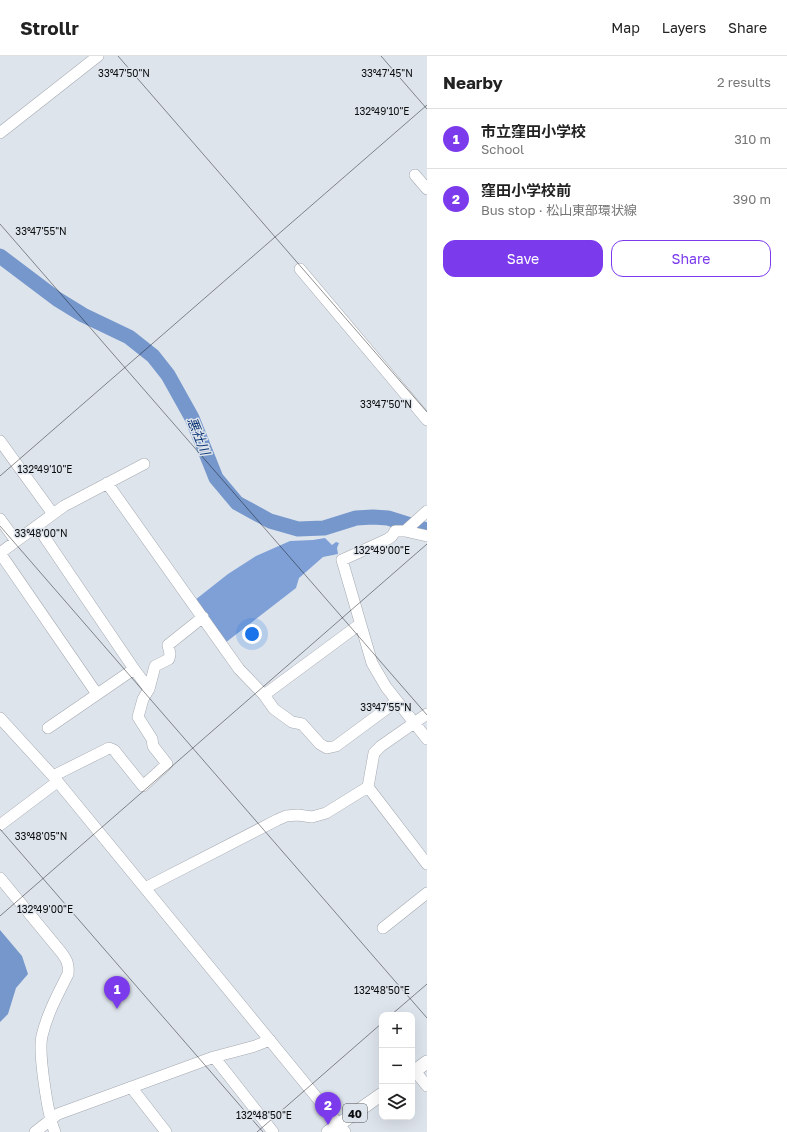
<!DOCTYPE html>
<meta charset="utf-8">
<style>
:root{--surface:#fff;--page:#f6f6f6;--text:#222;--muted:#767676;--line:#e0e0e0;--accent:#7c3aed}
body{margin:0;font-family:"Golos Text","Noto Sans JP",sans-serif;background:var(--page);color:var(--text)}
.controls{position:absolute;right:12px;bottom:12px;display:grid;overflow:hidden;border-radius:8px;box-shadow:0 4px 16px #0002}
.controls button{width:36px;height:36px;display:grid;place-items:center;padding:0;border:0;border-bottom:1px solid var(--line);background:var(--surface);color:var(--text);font:20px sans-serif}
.you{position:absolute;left:252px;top:578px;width:14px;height:14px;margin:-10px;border:3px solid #fff;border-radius:50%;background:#1a73e8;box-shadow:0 0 0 6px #1a73e833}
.badge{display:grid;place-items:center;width:26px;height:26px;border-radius:50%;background:var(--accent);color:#fff;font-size:13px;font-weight:700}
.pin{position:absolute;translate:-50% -33px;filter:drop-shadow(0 1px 2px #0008)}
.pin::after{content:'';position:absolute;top:21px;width:14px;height:12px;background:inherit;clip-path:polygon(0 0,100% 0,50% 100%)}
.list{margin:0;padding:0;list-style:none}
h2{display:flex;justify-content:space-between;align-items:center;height:52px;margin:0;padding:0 16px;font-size:17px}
h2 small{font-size:13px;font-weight:400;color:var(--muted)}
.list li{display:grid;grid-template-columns:26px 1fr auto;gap:12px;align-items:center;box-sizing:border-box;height:60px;padding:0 16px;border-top:1px solid var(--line)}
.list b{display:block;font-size:15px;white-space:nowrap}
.list p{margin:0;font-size:13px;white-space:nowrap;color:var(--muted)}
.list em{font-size:13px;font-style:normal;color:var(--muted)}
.actions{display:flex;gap:8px;padding:12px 16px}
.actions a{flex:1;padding:9px 0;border:1px solid var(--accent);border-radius:12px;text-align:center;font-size:14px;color:var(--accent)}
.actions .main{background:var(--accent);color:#fff}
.icon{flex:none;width:22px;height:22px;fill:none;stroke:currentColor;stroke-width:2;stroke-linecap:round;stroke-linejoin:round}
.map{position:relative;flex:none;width:427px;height:1076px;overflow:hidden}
header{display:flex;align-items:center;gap:24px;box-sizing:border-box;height:56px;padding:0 20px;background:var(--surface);border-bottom:1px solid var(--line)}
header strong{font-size:19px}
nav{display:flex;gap:22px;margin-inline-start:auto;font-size:14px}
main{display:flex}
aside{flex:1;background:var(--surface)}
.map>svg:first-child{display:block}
</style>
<header>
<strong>Strollr</strong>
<nav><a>Map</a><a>Layers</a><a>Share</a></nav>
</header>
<main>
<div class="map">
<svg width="427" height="1076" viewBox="0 0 427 1076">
<rect width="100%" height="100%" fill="#dee4ec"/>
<path fill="#7ea0d6" d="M325,482L332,489L336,486L339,487L337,492L338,498L323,501L299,522L296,532L225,587L195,544L228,518L256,500L290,485L313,484Z"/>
<path fill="#7597cc" d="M0,874L22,900L28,918L16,932L8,958L0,966Z"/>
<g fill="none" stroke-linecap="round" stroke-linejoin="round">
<path stroke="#7597cc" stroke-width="15" d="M0,200L57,243L83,259L129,281L153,300L168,319L192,362L216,422L237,447L270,465L298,473L324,472L356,462L373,461L388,462L427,474"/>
<g stroke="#a4a9b1" stroke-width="12">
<path id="minor" d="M0,77L98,0
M415,119L427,133
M300,213L427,364
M0,385L53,458
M107,427L239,613L264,639L274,653L292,666L302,668L320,688L327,692L336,690L397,645
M427,455L405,475H395L392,480L388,483L342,504L372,607L386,631L427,683
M0,463L16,485
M37,470L134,613L48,672
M405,475L427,480
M0,497L97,638
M0,497L64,450L144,408
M134,613L149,633
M264,639L360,568
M0,662L53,720L345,1076
M53,720L109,692L114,694L143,730L167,708L153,690L152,683L138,661L143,643L149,633L155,610L169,603L170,598L168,589L203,561
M368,731L427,808
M0,769L57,726
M0,822L61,896C67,904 69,908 68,918C58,938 47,958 42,980C38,996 48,1061 55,1076
M145,832L277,764L286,760L298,759L312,761L326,757L368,731L374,697L381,690L427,658
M383,872L427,837
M214,1001L273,1076
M415,1015L427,1030
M131,1031L166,1076
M35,1076L58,1058L214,1001L255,990L270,984"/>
</g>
<g stroke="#a4a9b1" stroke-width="14">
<path id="major" d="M412,1017L427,1006
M328,1076L382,1038"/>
</g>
<use href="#minor" stroke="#fff" stroke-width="11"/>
<use href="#major" stroke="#fff" stroke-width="13"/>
</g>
<path fill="none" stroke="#0a0c0e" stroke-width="1" stroke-opacity="0.45" d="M118,0L427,356M381,0L427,53M0,168L427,659M0,420L427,49M0,470L427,962M0,773L263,1076M0,860L427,488M391,959L427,928M257,1076L382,967"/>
<g text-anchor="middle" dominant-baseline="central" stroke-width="3" stroke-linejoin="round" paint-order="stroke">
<rect fill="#dee4ec" stroke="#4a4d51" stroke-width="1" x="343" y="1048" width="24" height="18" rx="3"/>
<g font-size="11" font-weight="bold" fill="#0a0c0e">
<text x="355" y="1057">40</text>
</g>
<g font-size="13" font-style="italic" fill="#0c3776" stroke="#dee4ec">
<text transform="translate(199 380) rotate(68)">悪社川</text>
</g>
</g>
<g font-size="10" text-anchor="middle" fill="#0a0c0e" stroke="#dee4ec" stroke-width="3" stroke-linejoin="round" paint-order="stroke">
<text x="124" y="21">33°47'50"N</text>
<text x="387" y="21">33°47'45"N</text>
<text x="382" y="59">132°49'10"E</text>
<text x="41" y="179">33°47'55"N</text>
<text x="386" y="352">33°47'50"N</text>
<text x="45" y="417">132°49'10"E</text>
<text x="41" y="481">33°48'00"N</text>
<text x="382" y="498">132°49'00"E</text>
<text x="386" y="655">33°47'55"N</text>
<text x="41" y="784">33°48'05"N</text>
<text x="45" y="857">132°49'00"E</text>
<text x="382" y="938">132°48'50"E</text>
<text x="264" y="1063">132°48'50"E</text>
</g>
</svg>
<div class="controls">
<button>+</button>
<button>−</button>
<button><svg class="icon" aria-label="layers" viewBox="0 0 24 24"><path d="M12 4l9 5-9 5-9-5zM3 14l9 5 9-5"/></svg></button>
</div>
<div class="you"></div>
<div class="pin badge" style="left:117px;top:953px">1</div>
<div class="pin badge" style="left:328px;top:1069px">2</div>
</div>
<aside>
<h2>Nearby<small>2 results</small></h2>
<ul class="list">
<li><span class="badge">1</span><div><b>市立窪田小学校</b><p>School</p></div><em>310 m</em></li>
<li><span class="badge">2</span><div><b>窪田小学校前</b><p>Bus stop · 松山東部環状線</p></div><em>390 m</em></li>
</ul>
<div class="actions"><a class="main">Save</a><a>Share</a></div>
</aside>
</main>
